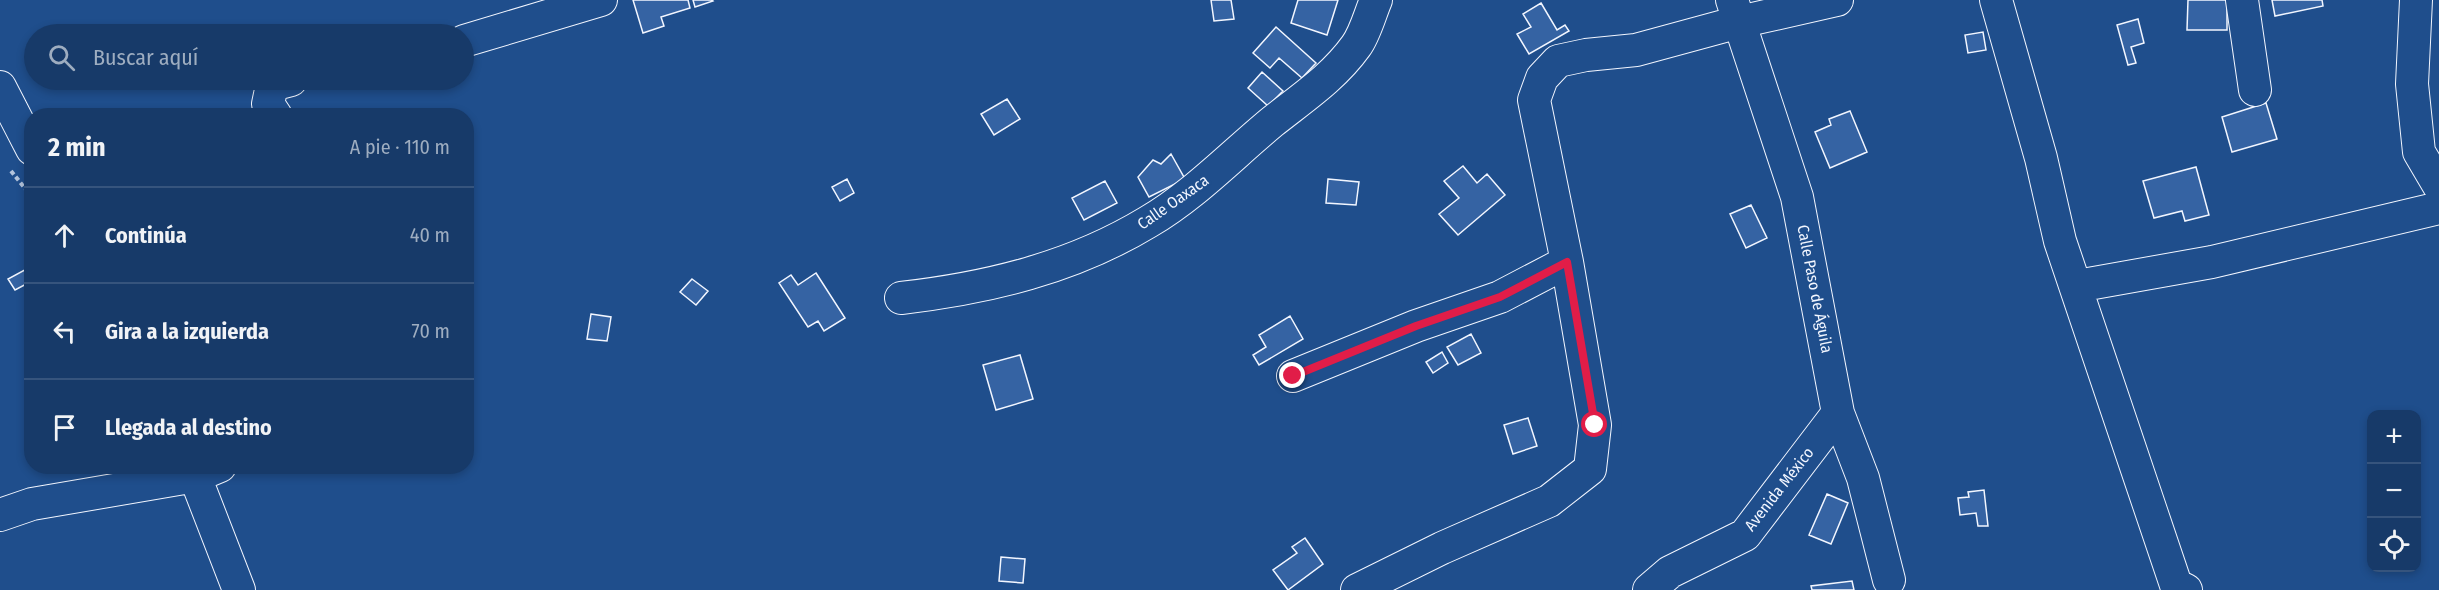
<!DOCTYPE html>
<html lang="es">
<meta charset="utf-8">
<style>
:root{--surface:#173a69;--page:#244571;--text:#f1f3f6;--muted:#9eadc0;--line:#36547d}
body{margin:0;font-family:"Fira Sans Condensed",sans-serif;background:var(--page);color:var(--text)}
.controls{position:absolute;right:18px;bottom:18px;display:grid;overflow:hidden;border-radius:12px;box-shadow:0 3px 9px #0003}
.controls button{width:54px;height:54px;display:grid;place-items:center;padding:0;border:0;border-bottom:2px solid var(--line);background:var(--surface);color:var(--text);font:30px sans-serif}
.stop{position:absolute;width:18px;height:18px;margin:-14px;border:4px solid #e11d48;border-radius:50%;background:#fff}
.stop.end{background:#e11d48;border-color:#fff;box-shadow:0 2px 6px #0008}
.list{margin:0;padding:0;list-style:none}
h2{display:flex;justify-content:space-between;align-items:center;height:78px;margin:0;padding:0 24px;font-size:26px}
h2 small{font-size:20px;font-weight:400;color:var(--muted)}
.list li{display:grid;grid-template-columns:39px 1fr auto;gap:18px;align-items:center;box-sizing:border-box;height:96px;padding:0 24px;border-top:2px solid var(--line)}
.list b{display:block;font-size:22px;white-space:nowrap}
.list em{font-size:20px;font-style:normal;color:var(--muted)}
.icon{flex:none;width:33px;height:33px;fill:none;stroke:currentColor;stroke-width:2;stroke-linecap:round;stroke-linejoin:round}
.map{position:relative;flex:none;width:2439px;height:590px;overflow:hidden}
.search{position:absolute;background:var(--surface);box-shadow:0 3px 9px #0003;left:24px;top:24px;width:450px;height:66px;display:flex;align-items:center;gap:15px;box-sizing:border-box;padding:0 21px;border-radius:33px;color:var(--muted);font-size:22px}
.panel{position:absolute;background:var(--surface);box-shadow:0 3px 9px #0003;left:24px;top:108px;width:450px;height:366px;border-radius:24px}
.map>svg:first-child{display:block}
</style>
<div class="map">
<svg width="2439" height="590" viewBox="0 0 2439 590">
<rect width="100%" height="100%" fill="#1f4e8c"/>
<path fill="#3563a3" stroke="#f2f6ff" stroke-width="1.5" d="M633,0H688L690,8L661,17L664,26L643,33Z
M693,0H712L713,1L695,7Z
M1211,0H1231L1234,19L1214,21Z
M1298,0H1338L1327,35L1291,23Z
M2188,0H2227V30H2187Z
M2272,0H2322L2323,6L2275,16Z
M1541,3L1557,30L1565,25L1569,31L1529,54L1517,34L1531,27L1523,14Z
M2138,19L2144,43L2131,47L2136,63L2128,65L2117,25Z
M1276,27L1316,63L1302,78L1279,58L1270,68L1253,53Z
M1983,32L1986,50L1968,53L1965,35Z
M1262,72L1283,91L1268,106L1248,88Z
M1007,99L1020,119L994,135L981,114Z
M2266,103L2277,139L2232,152L2222,117Z
M1850,111L1867,152L1830,168L1815,132L1831,125L1829,119Z
M1171,154L1185,179L1149,197L1138,177L1153,160L1161,164Z
M1463,166L1477,183L1487,174L1505,195L1458,235L1439,214L1459,198L1444,181Z
M2196,167L2209,215L2185,221L2182,211L2154,218L2143,181Z
M847,179L854,193L840,201L832,187Z
M1328,179L1359,182L1356,205L1326,203Z
M1105,181L1117,203L1084,220L1072,198Z
M1751,205L1767,238L1746,248L1730,214Z
M32,266V281L15,290L8,279Z
M816,273L845,318L824,331L818,321L808,327L779,283L791,275L798,285Z
M692,279L708,291L696,305L680,292Z
M591,314L611,317L607,341L587,339Z
M1290,316L1303,339L1259,365L1253,355L1266,347L1259,335Z
M1471,334L1481,353L1458,365L1447,347Z
M1442,352L1448,363L1433,373L1426,362Z
M1020,355L1033,399L996,410L983,365Z
M1528,418L1537,446L1513,454L1504,425Z
M1984,490L1988,526H1978L1976,513L1960,515L1958,498L1969,497L1968,492Z
M1827,494L1848,503L1831,544L1809,535Z
M1305,538L1323,564L1288,590L1273,570L1297,553L1292,547Z
M1001,557L1025,559L1023,583L999,581Z
M1852,581L1854,590H1812L1811,586Z"/>
<g fill="none" stroke-linecap="round" stroke-linejoin="round">
<g stroke="#f2f6ff" stroke-width="34">
<path id="minor" d="M1732,0L1797,197L1838,413L1863,478L1889,580
M1996,0L2041,158L2060,241L2176,585L2186,590
M2242,0L2255,90
M2416,0L2412,84L2419,152L2439,186
M464,41L601,0
M0,87L32,149
M276,116L268,104L272,85L291,80
M2077,286L2212,262L2439,208
M901,298C988,288 1072,268 1148,222C1194,195 1231,156 1272,122C1302,98 1333,78 1356,46C1365,34 1370,14 1376,0
M1293,376L1416,326L1500,297L1567,262
M191,466L239,590
M0,515L32,504L196,476L220,466
M1357,590L1442,548L1549,501L1590,469L1595,425L1567,262L1534,100L1542,78L1558,61L1586,55L1636,50L1739,22L1837,0
M1649,590L1670,572L1745,535L1838,413"/>
</g>
<path stroke="#b3c4dc" stroke-width="4" stroke-dasharray="4.5 3" stroke-linecap="butt" d="M11,171L32,197"/>
<use href="#minor" stroke="#1f4e8c" stroke-width="32"/>
</g>
<g fill="none" stroke-linecap="round" stroke-linejoin="round">
<path stroke="#e11d48" stroke-width="8" d="M1293,376L1416,326L1500,297L1567,262L1595,425"/>
</g>
<g text-anchor="middle" dominant-baseline="central" stroke-width="4.5" stroke-linejoin="round" paint-order="stroke">
<g font-size="16" fill="#f2f6ff" stroke="#1f4e8c">
<text transform="translate(1173 202) rotate(-35)">Calle Oaxaca</text>
<text transform="translate(1815 289) rotate(79)">Calle Paso de Águila</text>
<text transform="translate(1779 489) rotate(-52)">Avenida México</text>
</g>
</g>
</svg>
<div class="controls">
<button>+</button>
<button>−</button>
<button><svg class="icon" aria-label="locate" viewBox="0 0 24 24"><circle cx="12" cy="12" r="6"/><path d="M12 2v4M12 18v4M2 12h4M18 12h4"/></svg></button>
</div>
<div class="stop" style="left:1595px;top:425px"></div>
<div class="stop end" style="left:1293px;top:376px"></div>
<div class="search"><svg class="icon" aria-label="search" viewBox="0 0 24 24"><circle cx="10" cy="10" r="6"/><path d="M15 15l6 6"/></svg>Buscar aquí</div>
<section class="panel">
<h2>2 min<small>A pie · 110 m</small></h2>
<ul class="list">
<li><svg class="icon" aria-label="ahead" viewBox="0 0 24 24"><path d="M12 20V5M6 11l6-6 6 6"/></svg><div><b>Continúa</b></div><em>40 m</em></li>
<li><svg class="icon" aria-label="left" viewBox="0 0 24 24"><path d="M17 20v-9H6M10 6l-5 5 5 5"/></svg><div><b>Gira a la izquierda</b></div><em>70 m</em></li>
<li><svg class="icon" aria-label="arrive" viewBox="0 0 24 24"><path d="M6 21V4h12l-3 4 3 4H6"/></svg><div><b>Llegada al destino</b></div></li>
</ul>
</section>
</div>
